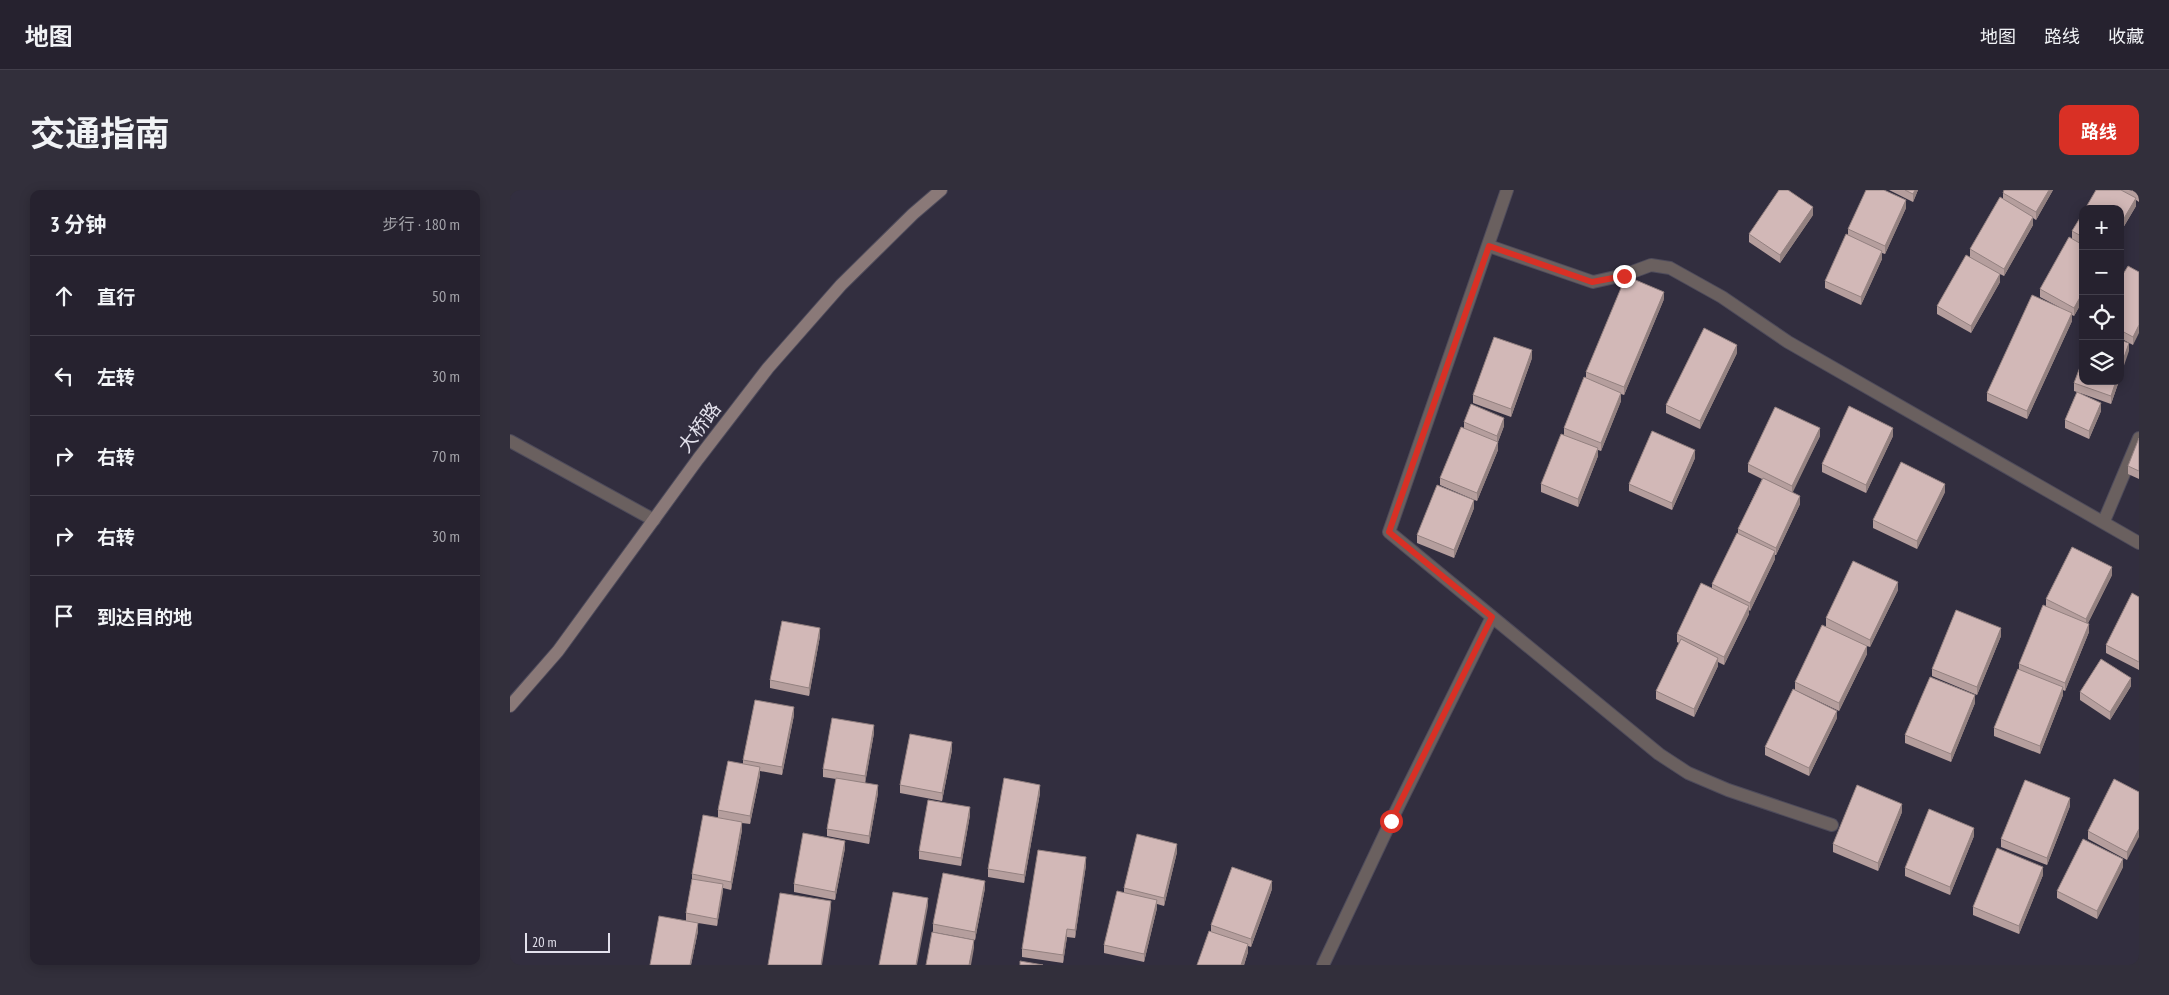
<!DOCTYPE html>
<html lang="zh">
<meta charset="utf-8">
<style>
:root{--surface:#26222f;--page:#322f3b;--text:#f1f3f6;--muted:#a4a4aa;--line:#423f4b;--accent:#d93025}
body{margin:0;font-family:"PT Sans Narrow","Noto Sans SC",sans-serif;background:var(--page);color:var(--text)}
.controls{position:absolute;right:15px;top:15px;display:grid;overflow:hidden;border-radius:10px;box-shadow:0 2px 12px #0003}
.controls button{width:45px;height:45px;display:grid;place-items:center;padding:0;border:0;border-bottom:1px solid var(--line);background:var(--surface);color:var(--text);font:25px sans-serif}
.scale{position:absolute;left:15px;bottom:12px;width:85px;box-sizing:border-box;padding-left:5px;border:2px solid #e3e1ec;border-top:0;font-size:14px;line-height:18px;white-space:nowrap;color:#e3e1ec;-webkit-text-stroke:4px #322e3f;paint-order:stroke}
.stop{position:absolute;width:15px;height:15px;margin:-11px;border:4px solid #d93025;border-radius:50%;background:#fff}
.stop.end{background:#d93025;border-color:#fff;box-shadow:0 1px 5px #0008}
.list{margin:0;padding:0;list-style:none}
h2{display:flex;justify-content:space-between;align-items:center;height:65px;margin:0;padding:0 20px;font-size:21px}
h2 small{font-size:16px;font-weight:400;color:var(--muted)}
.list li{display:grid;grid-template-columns:32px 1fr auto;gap:15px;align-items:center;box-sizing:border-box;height:80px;padding:0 20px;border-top:1px solid var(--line)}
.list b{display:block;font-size:19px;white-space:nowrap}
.list em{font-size:16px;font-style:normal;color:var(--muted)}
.icon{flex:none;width:28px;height:28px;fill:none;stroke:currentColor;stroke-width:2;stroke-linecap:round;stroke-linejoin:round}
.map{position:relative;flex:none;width:1629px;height:775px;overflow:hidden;border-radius:10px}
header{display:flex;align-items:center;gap:30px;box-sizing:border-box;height:70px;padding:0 25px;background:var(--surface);border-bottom:1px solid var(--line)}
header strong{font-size:24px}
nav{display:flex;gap:28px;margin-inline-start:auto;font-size:18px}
.intro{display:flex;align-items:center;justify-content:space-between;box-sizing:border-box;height:120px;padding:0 30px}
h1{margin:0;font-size:35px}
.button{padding:12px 22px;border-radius:10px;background:var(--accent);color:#fff;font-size:18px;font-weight:700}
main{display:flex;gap:30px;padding:0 30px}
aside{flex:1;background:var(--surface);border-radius:10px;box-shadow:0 2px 12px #0003}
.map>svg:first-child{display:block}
</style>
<header>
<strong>地图</strong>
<nav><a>地图</a><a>路线</a><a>收藏</a></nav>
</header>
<div class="intro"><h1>交通指南</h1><a class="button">路线</a></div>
<main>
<aside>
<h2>3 分钟<small>步行 · 180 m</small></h2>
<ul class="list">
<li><svg class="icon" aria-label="ahead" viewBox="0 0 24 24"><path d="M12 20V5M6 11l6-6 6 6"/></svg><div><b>直行</b></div><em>50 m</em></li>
<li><svg class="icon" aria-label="left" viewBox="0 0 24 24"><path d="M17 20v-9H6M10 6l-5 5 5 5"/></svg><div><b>左转</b></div><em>30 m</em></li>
<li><svg class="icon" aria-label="right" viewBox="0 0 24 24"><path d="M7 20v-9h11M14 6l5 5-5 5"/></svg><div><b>右转</b></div><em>70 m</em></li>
<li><svg class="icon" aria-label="right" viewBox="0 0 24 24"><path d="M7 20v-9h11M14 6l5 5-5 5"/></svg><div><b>右转</b></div><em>30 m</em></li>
<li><svg class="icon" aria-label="arrive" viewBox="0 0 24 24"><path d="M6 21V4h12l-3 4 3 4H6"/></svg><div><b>到达目的地</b></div></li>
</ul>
</aside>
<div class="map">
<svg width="1629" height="775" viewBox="0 0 1629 775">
<rect width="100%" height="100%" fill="#322e3f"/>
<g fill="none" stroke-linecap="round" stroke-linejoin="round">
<g stroke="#4e4b5b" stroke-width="14">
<path id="service" d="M997,0L879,342L1149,564L1178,583L1218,600L1322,635
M979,56L1083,92L1114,85L1141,75L1160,78L1212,107L1278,152L1629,353
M1594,331L1629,248
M813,775L881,631L982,427"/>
</g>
<g stroke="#4e4b5b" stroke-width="14">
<path id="minor" d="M0,251L144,330"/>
</g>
<g stroke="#4e4b5b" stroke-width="14">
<path id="secondary" d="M0,516L48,461L188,269L258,178L331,95L403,24L431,0"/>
</g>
<use href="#service" stroke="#6a605f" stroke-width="12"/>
<use href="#minor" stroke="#6a605f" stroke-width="12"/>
<use href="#secondary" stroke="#8a7978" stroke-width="12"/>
</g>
<path fill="#b59e9d" d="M1379,0H1408L1403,12Z
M1543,0L1526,30L1523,28V35L1494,86L1490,84V92L1461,143L1427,124V116L1460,67V59L1493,9V3Z
M1586,0H1629V12L1626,10V16L1610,43V19Z
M1396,18L1375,64L1372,63V69L1351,115L1315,98V91L1338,45V39Z
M1573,23V110L1564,126L1562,125V131L1517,229L1477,211V203L1549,117L1530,107V99L1562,49V41Z
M1303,25L1270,73L1239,52V44Z
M1629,82L1623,155L1610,148V89Z
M1154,109L1114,205L1111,204V211L1091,261L1088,260V266L1068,317L1031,302V294L1054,245V238L1076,188V182Z
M1227,163L1190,239L1156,223V215Z
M1022,168L1001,227L963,213V205Z
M1609,191L1601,214L1570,203L1591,221L1579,249L1555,238V230L1567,202L1564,201V193Z
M954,232L994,236L988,252V260L967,311L930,295V288L954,238Z
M1310,246L1282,302L1290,314L1266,365H1265V369L1240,421L1239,420V424L1214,475L1208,472V476L1184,527L1146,509V501L1169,453L1167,452V444L1202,398V394L1228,343V339L1252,289L1238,282V274Z
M1383,246L1356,303L1312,282V274Z
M1629,248V289L1618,284V276Z
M1185,268L1162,320L1119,301V294Z
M1435,302L1407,359L1363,338V330Z
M964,318L944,368L907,353V345Z
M1602,385L1578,433L1579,442L1555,501L1553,500V505L1530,564L1484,546V538L1509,479V474L1536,416V409Z
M1388,400L1360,457L1357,456V464L1329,521L1285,500V492L1316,436V428Z
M1629,407V480L1596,463V455Z
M310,446L299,506L260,498V490Z
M1491,446L1467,505L1422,486V479Z
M1621,496L1600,530L1570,510V502Z
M1465,513L1441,572L1395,553V545Z
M284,525L272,585L250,581V585L240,634L232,633V640L221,700L213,698L207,736L188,733V741L181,775H140L176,731V723L182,689V684L208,628V620L233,574V570Z
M1327,528L1299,586L1255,565V557Z
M364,543L355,593L368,603L359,654L317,646V639L326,589L313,587V579Z
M442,560L432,611L390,603V595Z
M1629,602L1617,670L1578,649V641Z
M530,603L514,693L478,687V679Z
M1560,616L1537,675L1491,657V649Z
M1392,622L1368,681L1323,662V654Z
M460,625L451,676L409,669V661Z
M1464,646L1440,705L1395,686V678Z
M335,658L325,710L284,702V694Z
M667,662L654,716L647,714V718L634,772L594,763V755L614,702V698Z
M576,675L565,748L557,747L553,773L512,767V759Z
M1613,677L1587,729L1547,708V701Z
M1533,685L1509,744L1463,725V717Z
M475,698L465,750L423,742V734Z
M762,699L741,757L738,756V762L734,775H687L701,742V735Z"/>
<path fill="#938180" d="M1405,0H1408L1403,12V4Z
M1539,0H1543L1526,30V22Z
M1626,8V16L1610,43V35Z
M1396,10V18L1375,64V56Z
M1303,17V25L1270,73V65Z
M1523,27V35L1494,86V79Z
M1372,61V69L1351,115V107Z
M1490,84V92L1461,143V136Z
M1154,102V109L1114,205V197Z
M1573,102V110L1564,126V118Z
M1562,123V131L1517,229V221Z
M1629,135V143L1623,155V147Z
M1619,153V161L1610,187V179Z
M1227,155V163L1190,239V231Z
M1022,160V168L1001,227V219Z
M1606,191H1609L1601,214V206Z
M1111,203V211L1091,261V253Z
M1591,213V221L1579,249V241Z
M994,228V236L987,254V246Z
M1310,238V246L1282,304V296Z
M1383,238V246L1356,303V295Z
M988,252V260L967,311V303Z
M1088,258V266L1068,317V309Z
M1185,260V268L1162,320V313Z
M1435,294V302L1407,359V351Z
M1290,306V314L1266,365V358Z
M964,310V318L944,368V360Z
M1265,361V369L1240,421V413Z
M1602,377V385L1576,437V429Z
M1388,392V400L1360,457V450Z
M1239,416V424L1214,475V467Z
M1579,434V442L1555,501V493Z
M310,438V446L299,506V498Z
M1491,438V446L1467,505V497Z
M1357,456V464L1329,521V513Z
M1208,468V476L1184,527V519Z
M1621,488V496L1600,530V522Z
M1553,497V505L1530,564V556Z
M1465,505V513L1441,572V564Z
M284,517V525L272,585V577Z
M1327,521V528L1299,586V578Z
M364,535V543L355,594V586Z
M442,552V560L432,611V603Z
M250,577V585L240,634V626Z
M368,595V603L359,654V646Z
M530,595V603L514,693V685Z
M1560,608V616L1537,675V668Z
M1392,614V622L1368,681V673Z
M460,617V625L451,676V668Z
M232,632V640L221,700V692Z
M1464,638V646L1440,705V697Z
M1629,639V647L1617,670V662Z
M335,651V658L325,710V702Z
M667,654V662L654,716V708Z
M576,667V675L565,748V740Z
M1613,669V677L1587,729V721Z
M1533,677V685L1509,744V736Z
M475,691V698L465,750V742Z
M762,691V699L741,757V749Z
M213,694V702L207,736V729Z
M418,708V716L407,775H406Z
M647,710V718L634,772V764Z
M321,711V719L312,775H311Z
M188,733V741L181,775H180Z
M557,739V747L553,773V765Z
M464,750V758L461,775H459Z
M738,754V762L734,775H731Z"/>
<path fill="#d2b8b7" stroke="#938180" d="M1269,0H1278L1303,17L1270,65L1239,44Z
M1356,0H1374L1396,10L1375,56L1338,39Z
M1395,0H1405L1403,4Z
M1494,0H1539L1526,22L1493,3Z
M1586,0H1611L1626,8L1610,35V19H1575Z
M1622,0H1629V4Z
M1490,7L1523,27L1494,79L1460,59Z
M1573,23V47L1562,41Z
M1336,44L1372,61L1351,107L1315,91Z
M1559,47L1573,55V102L1564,118L1530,99Z
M1456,65L1490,84L1461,136L1427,116Z
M1618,76L1629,82V135L1623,147L1610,140V89Z
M1116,86L1154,102L1114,197L1076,182Z
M1522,105L1562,123L1517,221L1477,203Z
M1194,138L1227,155L1190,231L1156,215Z
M984,147L1022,160L1001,219L963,205Z
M1610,150L1619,153L1610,179Z
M1573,169V191H1606L1601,206L1564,193Z
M1074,187L1111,203L1091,253L1054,238Z
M1567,202L1591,213L1579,241L1555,230Z
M961,214L994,228L987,246L954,232Z
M1339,216L1383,238L1356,295L1312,274Z
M1265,217L1310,238L1282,296L1238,274Z
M951,237L988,252L967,303L930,288Z
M1142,241L1185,260L1162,313L1119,294Z
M1051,244L1088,258L1068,309L1031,294Z
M1629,248V281L1618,276Z
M1391,272L1435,294L1407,351L1363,330Z
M1253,288L1290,306L1266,358L1228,339Z
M927,295L964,310L944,360L907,345Z
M1227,343L1265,361L1240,413L1202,394Z
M1562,357L1602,377L1576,429L1536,409Z
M1343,371L1388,392L1360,450L1316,428Z
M1191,393L1239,416L1214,467L1167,444Z
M1622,403L1629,407V472L1596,455Z
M1533,415L1579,434L1555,493L1509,474Z
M1446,420L1491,438L1467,497L1422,479Z
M272,431L310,438L299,498L260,490Z
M1312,435L1357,456L1329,513L1285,492Z
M1171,449L1208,468L1184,519L1146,501Z
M1591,469L1621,488L1600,522L1570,502Z
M1508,479L1553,497L1530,556L1484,538Z
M1420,487L1465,505L1441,564L1395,545Z
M1283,499L1327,521L1299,578L1255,557Z
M245,510L284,517L272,577L233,570Z
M322,528L364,535L355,586L313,579Z
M400,544L442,552L432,603L390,595Z
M218,571L250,577L240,626L208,620Z
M326,588L368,595L359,646L317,639Z
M494,588L530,595L514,685L478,679Z
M1604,589L1629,602V639L1617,662L1578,641Z
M1515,590L1560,608L1537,668L1491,649Z
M1347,595L1392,614L1368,673L1323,654Z
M418,610L460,617L451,668L409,661Z
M1419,619L1464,638L1440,697L1395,678Z
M193,625L232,632L221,692L182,684Z
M293,643L335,651L325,702L284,694Z
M627,644L667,654L654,708L614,698Z
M1573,649L1613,669L1587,721L1547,701Z
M1487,658L1533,677L1509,736L1463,717Z
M528,660L576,667L565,740L557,739L553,765L512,759Z
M722,677L762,691L741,749L701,735Z
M433,683L475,691L465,742L423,734Z
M182,689L213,694L207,729L176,723Z
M607,701L647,710L634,764L594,755Z
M383,702L418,708L406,775H369Z
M270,703L321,711L311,775H258Z
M149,726L188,733L180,775H140Z
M699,741L738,754L731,775H687Z
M422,742L464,750L459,775H416Z
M510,771L533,775H510Z"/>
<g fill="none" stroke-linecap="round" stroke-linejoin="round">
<path stroke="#d93025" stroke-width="6" d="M881,631L982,427L879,342L979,56L1082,92L1114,86"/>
</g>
<g text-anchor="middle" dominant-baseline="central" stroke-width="5" stroke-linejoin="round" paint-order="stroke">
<g font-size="19" fill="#e3e1ec" stroke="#322e3f">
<text transform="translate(189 237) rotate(-53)">大桥路</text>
</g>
</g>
</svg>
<div class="controls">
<button>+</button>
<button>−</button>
<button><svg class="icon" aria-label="locate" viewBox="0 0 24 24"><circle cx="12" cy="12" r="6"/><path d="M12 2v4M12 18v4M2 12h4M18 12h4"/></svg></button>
<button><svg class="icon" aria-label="layers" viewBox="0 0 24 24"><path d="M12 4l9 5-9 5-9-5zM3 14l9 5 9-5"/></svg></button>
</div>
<div class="scale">20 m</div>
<div class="stop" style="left:881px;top:631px"></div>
<div class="stop end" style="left:1114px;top:86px"></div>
</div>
</main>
